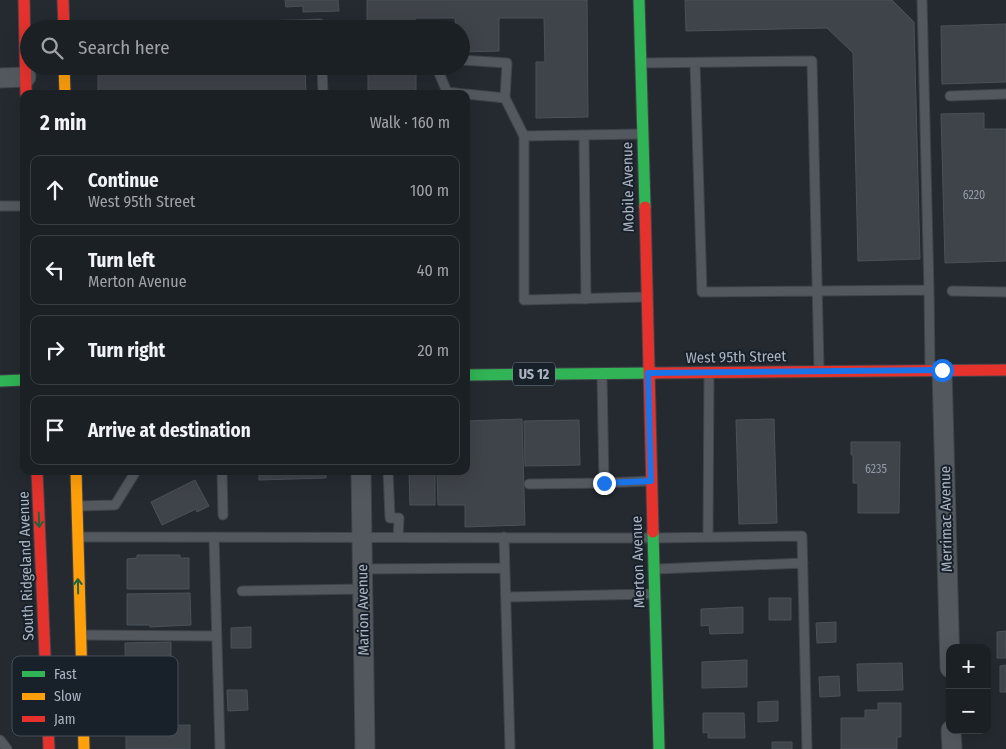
<!DOCTYPE html>
<meta charset="utf-8">
<style>
:root{--surface:#1b2024;--page:#282d31;--text:#f1f3f6;--muted:#a0a3a6;--line:#393e41}
body{margin:0;font-family:"Fira Sans Condensed",sans-serif;background:var(--page);color:var(--text)}
.controls{position:absolute;right:15px;bottom:15px;display:grid;overflow:hidden;border-radius:10px;box-shadow:0 5px 20px #0002}
.controls button{width:45px;height:45px;display:grid;place-items:center;padding:0;border:0;border-bottom:1px solid var(--line);background:var(--surface);color:var(--text);font:25px sans-serif}
.stop{position:absolute;width:15px;height:15px;margin:-11px;border:4px solid #1a73e8;border-radius:50%;background:#fff}
.stop.end{background:#1a73e8;border-color:#fff;box-shadow:0 1px 5px #0008}
.list{margin:0;padding:0;list-style:none}
h2{display:flex;justify-content:space-between;align-items:center;height:65px;margin:0;padding:0 20px;font-size:21px}
h2 small{font-size:16px;font-weight:400;color:var(--muted)}
.list li{display:grid;grid-template-columns:32px 1fr auto;gap:15px;align-items:center;box-sizing:border-box;height:70px;margin:0 10px 10px;padding:0 10px;border:1px solid var(--line);border-radius:10px}
.list b{display:block;font-size:19px;white-space:nowrap}
.list p{margin:0;font-size:16px;white-space:nowrap;color:var(--muted)}
.list em{font-size:16px;font-style:normal;color:var(--muted)}
.icon{flex:none;width:28px;height:28px;fill:none;stroke:currentColor;stroke-width:2;stroke-linecap:round;stroke-linejoin:round}
.map{position:relative;flex:none;width:1006px;height:749px;overflow:hidden}
.search{position:absolute;background:var(--surface);box-shadow:0 5px 20px #0002;left:20px;top:20px;width:450px;height:55px;display:flex;align-items:center;gap:12px;box-sizing:border-box;padding:0 18px;border-radius:28px;color:var(--muted);font-size:19px}
.panel{position:absolute;background:var(--surface);box-shadow:0 5px 20px #0002;left:20px;top:90px;width:450px;height:385px;border-radius:10px}
.map>svg:first-child{display:block}
</style>
<div class="map">
<svg width="1006" height="749" viewBox="0 0 1006 749">
<rect width="100%" height="100%" fill="#242a30"/>
<path fill="#3f444a" stroke="#4b5159" d="M285,0H338L339,11L303,12V6L286,7Z
M367,0H587L588,117L536,118V62H545L544,18H499V51L461,52V29H456L455,18H415V29H367Z
M685,0H892L914,22L920,259L858,261L853,53L827,28L686,31Z
M1006,24V82L942,84L941,26Z
M98,66H305L306,94H98Z
M368,66H416V94H368Z
M984,113V129H1006V261L945,263L941,114Z
M522,419L525,525L465,527V505H438L437,471H466V421Z
M774,419L777,523L739,524L736,420Z
M579,420L580,465L525,466L524,421Z
M851,442H900L899,513H858V483H853V455H851Z
M259,471H326V478L259,480Z
M409,471H435V505H410Z
M195,480L209,506L197,512L196,509L162,525L151,502Z
M137,555H180V558H189V589H127V559L137,558Z
M190,593L191,625L150,627V625H127V594Z
M769,598H791V620H769Z
M743,607V633L710,634L709,625L701,626V609Z
M836,622V642L817,643L816,623Z
M251,627V648H231V628Z
M1006,631V658H997V632Z
M171,642V717H126L125,643Z
M747,660V687L702,688V662Z
M902,663L903,690L858,691L857,664Z
M1006,665V692H1000V666Z
M839,676L840,696L820,697L819,677Z
M227,690H247L248,710L228,711Z
M778,701V721L758,722V702Z
M878,703H901V737H897V749H841V718H865V710H878Z
M703,713H744L745,738H708V732L703,733Z
M190,725V749H126V726Z
M772,742H792V749H772Z"/>
<g fill="none" stroke-linecap="round" stroke-linejoin="round">
<g stroke="#404449" stroke-width="11">
<path id="lane" d="M922,0L929,290
M178,29L320,24V29
M461,60L507,63L505,98L524,136
M643,63L812,61L819,369
M695,63L702,292L929,290L930,368
M322,66L323,93
M441,66L439,73L447,92L464,94
M466,94L505,98
M950,96L1006,94
M641,134L524,136V300L646,297
M584,136L586,299
M0,206H24
M952,291L1006,292
M222,471L223,515
M388,471L390,518H399L398,537
M604,483L649,481
M529,484L604,483L602,376
M79,506L115,505L136,471
M81,537L653,538L802,536L807,749
M214,537L220,749
M504,537L510,749
M708,537L709,375
M362,569L505,568
M657,569L803,563
M242,591L363,589
M506,597L652,594
M82,635L217,636
M0,740L7,749"/>
</g>
<g stroke="#404449" stroke-width="21">
<path id="street" d="M0,78L26,77
M942,370L950,668
M361,471L365,749
M951,730L952,749"/>
</g>
<g stroke="#404449" stroke-width="13">
<path id="fast" d="M639,0L645,207
M466,375L655,373
M0,381L24,380
M653,532L659,749"/>
</g>
<g stroke="#404449" stroke-width="13">
<path id="slow" d="M64,66L65,94
M76,471L84,749"/>
</g>
<g stroke="#404449" stroke-width="13">
<path id="jam" d="M24,0L26,94
M63,0L64,29
M645,207L653,532
M655,373L1006,370
M37,471L49,749"/>
</g>
<use href="#lane" stroke="#53585f" stroke-width="9"/>
<use href="#street" stroke="#53585f" stroke-width="19"/>
<use href="#fast" stroke="#30b455" stroke-width="11"/>
<use href="#slow" stroke="#ff9f0a" stroke-width="11"/>
<use href="#jam" stroke="#e5322d" stroke-width="11"/>
</g>
<defs><path id="oneway-shaft" d="M-6 0H5M1.5-3L5.5 0L1.5 3" fill="none" stroke-width="1.6" stroke-linecap="round" stroke-linejoin="round" transform="scale(1.25)"/></defs>
<g stroke="#23633d">
<use href="#oneway-shaft" transform="translate(39 520) rotate(88)"/>
<use href="#oneway-shaft" transform="translate(78 586) rotate(-91)"/>
</g>
<g fill="none" stroke-linecap="round" stroke-linejoin="round">
<path stroke="#1a73e8" stroke-width="6" d="M604,483L651,481L648,373L942,370"/>
</g>
<g text-anchor="middle" dominant-baseline="central" stroke-width="4" stroke-linejoin="round" paint-order="stroke">
<g font-size="12" fill="#9199a5">
<text x="974" y="195">6220</text>
<text x="876" y="469">6235</text>
</g>
<rect fill="#18202a" stroke="#808895" stroke-width="1" x="513" y="362.5" width="42" height="23" rx="4"/>
<g font-size="14" font-weight="bold" fill="#acb5c3">
<text x="534" y="374">US 12</text>
</g>
<g font-size="15" fill="#acb5c3" stroke="#18202a">
<text transform="translate(628 187) rotate(-91)">Mobile Avenue</text>
<text transform="translate(736 357) rotate(-1)">West 95th Street</text>
<text transform="translate(946 519) rotate(-91)">Merrimac Avenue</text>
<text transform="translate(638 562) rotate(-92)">Merton Avenue</text>
<text transform="translate(26 566) rotate(-92)">South Ridgeland Avenue</text>
<text transform="translate(363 610) rotate(-91)">Marion Avenue</text>
</g>
</g>
<rect x="12" y="656" width="166" height="80" rx="8" fill="#18202a" stroke="#444d58" stroke-width="1"/>
<rect x="22" y="671" width="23" height="6" fill="#30b455"/>
<rect x="22" y="693" width="23" height="7" fill="#ff9f0a"/>
<rect x="22" y="716" width="23" height="6" fill="#e5322d"/>
<g font-size="14" fill="#acb5c3">
<text x="54" y="679">Fast</text>
<text x="54" y="701">Slow</text>
<text x="54" y="724">Jam</text>
</g>
</svg>
<div class="controls">
<button>+</button>
<button>−</button>
</div>
<div class="stop" style="left:942px;top:370px"></div>
<div class="stop end" style="left:604px;top:483px"></div>
<div class="search"><svg class="icon" aria-label="search" viewBox="0 0 24 24"><circle cx="10" cy="10" r="6"/><path d="M15 15l6 6"/></svg>Search here</div>
<section class="panel">
<h2>2 min<small>Walk · 160 m</small></h2>
<ul class="list">
<li><svg class="icon" aria-label="ahead" viewBox="0 0 24 24"><path d="M12 20V5M6 11l6-6 6 6"/></svg><div><b>Continue</b><p>West 95th Street</p></div><em>100 m</em></li>
<li><svg class="icon" aria-label="left" viewBox="0 0 24 24"><path d="M17 20v-9H6M10 6l-5 5 5 5"/></svg><div><b>Turn left</b><p>Merton Avenue</p></div><em>40 m</em></li>
<li><svg class="icon" aria-label="right" viewBox="0 0 24 24"><path d="M7 20v-9h11M14 6l5 5-5 5"/></svg><div><b>Turn right</b></div><em>20 m</em></li>
<li><svg class="icon" aria-label="arrive" viewBox="0 0 24 24"><path d="M6 21V4h12l-3 4 3 4H6"/></svg><div><b>Arrive at destination</b></div></li>
</ul>
</section>
</div>
